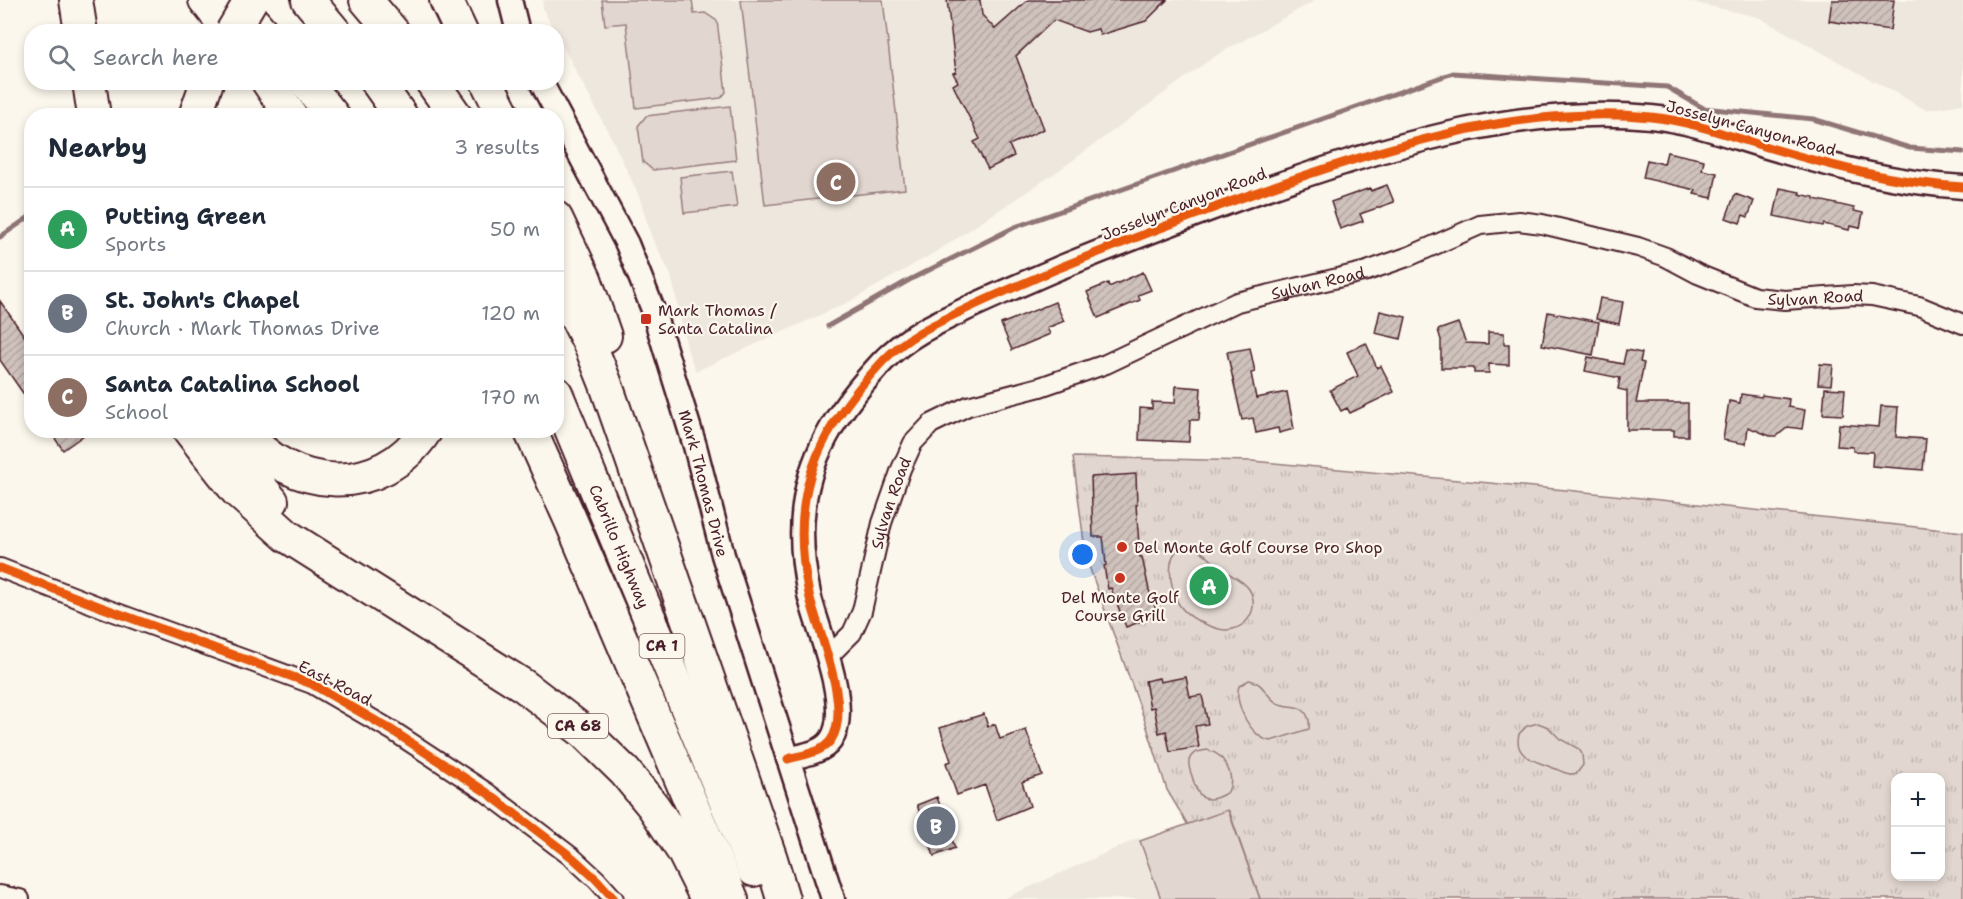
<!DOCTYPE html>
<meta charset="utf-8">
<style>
:root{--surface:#fff;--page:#f6f6f7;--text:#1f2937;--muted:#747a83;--line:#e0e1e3;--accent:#c8321e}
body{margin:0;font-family:"Shantell Sans",sans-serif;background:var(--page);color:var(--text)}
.controls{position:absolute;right:18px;bottom:18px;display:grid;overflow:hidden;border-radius:12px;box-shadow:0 3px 9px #0003}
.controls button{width:54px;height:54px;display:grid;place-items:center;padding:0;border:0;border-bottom:2px solid var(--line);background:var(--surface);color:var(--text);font:30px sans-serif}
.you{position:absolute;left:1083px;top:555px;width:21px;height:21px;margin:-15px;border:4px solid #fff;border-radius:50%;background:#1a73e8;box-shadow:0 0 0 9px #1a73e833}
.badge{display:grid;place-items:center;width:39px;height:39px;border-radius:50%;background:var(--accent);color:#fff;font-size:20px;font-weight:700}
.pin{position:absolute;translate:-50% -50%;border:3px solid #fff;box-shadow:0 2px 6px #0006}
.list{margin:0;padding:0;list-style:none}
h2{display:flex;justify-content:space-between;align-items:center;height:78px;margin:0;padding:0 24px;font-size:26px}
h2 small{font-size:20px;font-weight:400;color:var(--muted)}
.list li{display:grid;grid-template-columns:39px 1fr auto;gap:18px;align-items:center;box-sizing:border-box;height:84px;padding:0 24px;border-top:2px solid var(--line)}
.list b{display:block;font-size:22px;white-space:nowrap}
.list p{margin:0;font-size:20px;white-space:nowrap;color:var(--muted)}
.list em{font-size:20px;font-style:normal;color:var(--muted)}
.icon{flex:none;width:33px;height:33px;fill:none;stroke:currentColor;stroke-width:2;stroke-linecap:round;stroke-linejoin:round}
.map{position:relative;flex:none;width:1963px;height:899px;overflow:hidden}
.search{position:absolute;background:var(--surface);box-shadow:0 3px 9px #0003;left:24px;top:24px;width:540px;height:66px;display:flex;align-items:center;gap:15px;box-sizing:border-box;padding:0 21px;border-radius:24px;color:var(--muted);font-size:22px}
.panel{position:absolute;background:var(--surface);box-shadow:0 3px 9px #0003;left:24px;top:108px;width:540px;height:330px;border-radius:24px}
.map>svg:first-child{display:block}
</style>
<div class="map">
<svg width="1963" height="899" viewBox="0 0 1963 899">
<defs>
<pattern id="grass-tufts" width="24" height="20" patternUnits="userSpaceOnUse" patternTransform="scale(1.5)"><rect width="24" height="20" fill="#e2d7d0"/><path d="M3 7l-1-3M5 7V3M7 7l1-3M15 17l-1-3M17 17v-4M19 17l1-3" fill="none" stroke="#c3b8b3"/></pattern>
<pattern id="building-hatch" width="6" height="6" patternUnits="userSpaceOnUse" patternTransform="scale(1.5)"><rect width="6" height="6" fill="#cfc2bc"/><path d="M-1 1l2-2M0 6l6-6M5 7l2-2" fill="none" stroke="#b3a6a2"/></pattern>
</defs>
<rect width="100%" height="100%" fill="#fbf7ec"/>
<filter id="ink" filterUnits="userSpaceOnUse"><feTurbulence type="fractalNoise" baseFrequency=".0167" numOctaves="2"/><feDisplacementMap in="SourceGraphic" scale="12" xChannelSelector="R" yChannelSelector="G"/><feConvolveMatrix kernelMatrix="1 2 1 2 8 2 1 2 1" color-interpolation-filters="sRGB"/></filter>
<g filter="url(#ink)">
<path fill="#eee7de" d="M543,0H1316L1215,56L1058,171L939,250L847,303L696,371L688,352L671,275L652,238L639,196L614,143L543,9Z
M1682,0H1963V104L1926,110L1758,17Z
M1139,838L1160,899H1003Z"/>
<path fill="url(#grass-tufts)" stroke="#967b7e" stroke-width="1.5" fill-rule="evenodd" d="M1073,457L1252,461L1566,490L1963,532V899H1260L1229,811L1188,825L1167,790L1145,721L1086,558ZM1896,778H1940V876H1896Z"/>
<path fill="#e2d7d0" stroke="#967b7e" stroke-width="1.5" d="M602,0H692L694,14L705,13L717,21L726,92L721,98L636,108L626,23L605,25Z
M741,0H883L905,189L765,205Z
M730,106L736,160L653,170L643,162L638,126L646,116Z
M732,171L737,207L684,213L680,177Z
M1190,546C1205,550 1211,562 1223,570C1232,576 1243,580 1249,589C1262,610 1243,635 1219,629C1205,625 1189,618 1180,606C1169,590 1162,545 1190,546Z
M1249,680C1264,682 1265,696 1277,703C1285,708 1297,704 1304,711C1309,716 1310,722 1309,729L1271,741C1252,739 1233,704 1239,686Z
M1538,723L1548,727L1560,739L1579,749L1582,754L1583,765L1577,773C1567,776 1562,771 1553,768C1537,761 1513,758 1519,734L1527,726Z
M1207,750C1224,753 1236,776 1228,792C1205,806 1198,799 1192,776C1190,771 1187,763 1190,758C1193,752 1201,751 1207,750Z
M1228,810L1260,899H1161L1140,841Z"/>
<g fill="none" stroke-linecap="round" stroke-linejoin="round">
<path stroke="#907477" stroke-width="5" d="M0,237L32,215
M828,326L911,279L1015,227L1453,73L1667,87L1703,108L1813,119L1910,148L1963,152"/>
</g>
<path fill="url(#building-hatch)" stroke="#4a1f2b" stroke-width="1.5" d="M947,0H980L982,15L995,29L1028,0H1167L1146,21L1100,35L1098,29L1087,32L1054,20L1016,56L1044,129L1009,145L1014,156L988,169L974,142L980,139L953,85L958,82L953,73L956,72Z
M1832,0H1894L1890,30L1829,21Z
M1667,152L1704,160L1702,170L1717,173L1712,198L1694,194L1696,190L1643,178L1647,160L1664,164Z
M1387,185L1394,202L1360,214L1363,221L1340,229L1331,202L1370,188L1371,191Z
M1780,188L1800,192L1799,194L1814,197V199L1854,208V211L1863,213L1860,228L1850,226L1849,230L1824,224L1823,226L1774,216Z
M1735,194L1754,201L1748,217L1743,215L1740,223L1726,218Z
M1143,272L1151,290L1138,295L1140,300L1098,318L1087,292L1108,283L1109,287Z
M1600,298L1623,302L1619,324L1596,319Z
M0,301L32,347V406L0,360Z
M1055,302L1064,321L1047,328L1050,334L1012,350L1001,324Z
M1380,311L1406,317L1401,339L1375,333Z
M1548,312L1599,322L1593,355L1542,345Z
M1458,323L1466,343L1488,344V332L1504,333V344H1509V365L1489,364V373H1474V368H1441V340L1438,330Z
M1366,343L1377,368L1381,366L1394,392L1350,413L1347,408L1341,411L1330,390L1358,376L1347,352Z
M1250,348L1255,372L1251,373L1256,398L1287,392L1294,429L1279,433L1278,428L1256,433L1253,418L1242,420L1227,352Z
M1626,350L1642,353L1640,362L1644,363L1636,403H1688V436H1674V430H1627V391L1618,389L1620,378L1585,371L1588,357L1623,364Z
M1820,364L1833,365L1831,385L1818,384Z
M1176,386L1201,388L1199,420H1190L1189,442L1139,440L1140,408L1152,409V402L1175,403Z
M1825,388L1845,389L1843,415L1823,414Z
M1741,394L1761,397L1762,395L1789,399L1788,407L1805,410L1802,429L1788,427L1777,436H1770L1748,427L1746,444L1723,440L1729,401L1740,403Z
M1881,406L1898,407L1896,437L1926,439L1923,470L1872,466L1873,452L1853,451V447L1837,446L1839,424L1879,427Z
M49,430H91L63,450Z
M1136,474L1137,505H1136L1140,557H1142L1149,590L1158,615L1126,627L1111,588L1108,589L1104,566L1106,565L1103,537H1093L1091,477Z
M1186,677L1190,697L1202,695L1208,724L1195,726L1199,747L1170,752L1166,731L1159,733L1154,707L1150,708L1145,681L1159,678L1160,682Z
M984,714L988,727L995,724L1000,739L1026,730L1042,775L1022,782L1030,806L997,820L985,785L957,795L946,763L951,761L940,728Z
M937,797L955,848L934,856L917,805Z"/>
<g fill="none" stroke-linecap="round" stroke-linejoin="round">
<g stroke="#4a1f2b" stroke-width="22">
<g id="minor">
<path d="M0,568L98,606L312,684L393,731L486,792L573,858L597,880L614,899"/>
<path id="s1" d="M828,657L852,633L862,611L882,523L901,469L913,443L931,424L968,406L1040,387L1106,364L1237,302L1367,271L1410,256L1480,225L1519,221L1542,224L1638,247L1666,257L1698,274L1755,297L1785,300L1853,295L1872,296L1919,306L1963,324"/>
<path d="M0,895L20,899"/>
</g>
</g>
<g stroke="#4a1f2b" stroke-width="27">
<g id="tertiary">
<path d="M510,0L518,32"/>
<path id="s2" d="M541,82L627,244L652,307L695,446L723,555L833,899"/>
<path d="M788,759C802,755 822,753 831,740C853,708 817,630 809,594C803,566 800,535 804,506C811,448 844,403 883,361C906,337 934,324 964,310C995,295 1027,282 1059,268C1133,238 1208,209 1283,183C1401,142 1526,105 1651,117C1691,121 1729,136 1767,147C1831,166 1896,183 1963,187"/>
</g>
</g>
<g stroke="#4a1f2b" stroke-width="36">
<g id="motorway">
<path d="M76,0L81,32"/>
<path d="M205,0L230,32"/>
<path d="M234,0L262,32"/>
<path d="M308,0L335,32"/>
<path d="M366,0L393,32"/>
<path d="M446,0L461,32"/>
<path d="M89,82L94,116"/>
<path d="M268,82L291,116"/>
<path d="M306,82L333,116"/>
<path d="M377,82L401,116"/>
<path d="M432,82L456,116"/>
<path d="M487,82L504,116"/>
<path d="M195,116L207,82"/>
<path d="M556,218L585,279L605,336"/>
<path d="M556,277L591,347L605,382L771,859L783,899"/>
<path id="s3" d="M556,393L754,870"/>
<path d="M189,430L236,490L287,536L524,686L584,732L625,772L653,806L683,851L707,899"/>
<path d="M222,430L252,477L272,501"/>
<path d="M243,430C290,493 381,499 426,430"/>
<path d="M530,430L571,521L732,899"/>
</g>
</g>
<use href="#minor" stroke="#fbf7ec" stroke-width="18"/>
<use href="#tertiary" stroke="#fbf7ec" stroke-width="22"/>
<use href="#motorway" stroke="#fbf7ec" stroke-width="32"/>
<g stroke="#4a1f2b" stroke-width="36" stroke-linecap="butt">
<path id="motorway-bridge" d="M232,32L251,0"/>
</g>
<use href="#motorway-bridge" stroke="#fbf7ec" stroke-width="32"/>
<g stroke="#fbf7ec" stroke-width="13">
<path id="cycleway" d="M0,568L98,606L312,684L393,731L486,792L573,858L597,880L614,899
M788,759C802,755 822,753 831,740C853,708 817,630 809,594C803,566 800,535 804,506C811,448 844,403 883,361C906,337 934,324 964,310C995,295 1027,282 1059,268C1133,238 1208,209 1283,183C1401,142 1526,105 1651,117C1691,121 1729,136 1767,147C1831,166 1896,183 1963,187"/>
</g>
<use href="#cycleway" stroke="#e8590c" stroke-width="9"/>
</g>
</g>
<g fill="#c8321e" stroke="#fbf7ec" stroke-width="2">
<rect x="640" y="313" width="12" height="12" rx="3"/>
<circle cx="1122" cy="547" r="6"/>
<circle cx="1120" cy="578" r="6"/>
</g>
<g text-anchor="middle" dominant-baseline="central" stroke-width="4.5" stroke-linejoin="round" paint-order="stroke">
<g fill="#fbf7ec" stroke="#7f6065" stroke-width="1.5">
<rect x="639.5" y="634" width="45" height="24" rx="4.5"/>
<rect x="548" y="714" width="60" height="24" rx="4.5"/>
</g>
<g font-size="15" font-weight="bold" fill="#4a1f2b">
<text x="662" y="646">CA 1</text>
<text x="578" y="726">CA 68</text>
</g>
<g font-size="16" fill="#4a1f2b" stroke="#fbf7ec">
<text transform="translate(1751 128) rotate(15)">Josselyn Canyon Road</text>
<text transform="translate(1184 204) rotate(-21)">Josselyn Canyon Road</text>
<text stroke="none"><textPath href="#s1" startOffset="674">Sylvan Road</textPath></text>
<text stroke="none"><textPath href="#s1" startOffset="1196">Sylvan Road</textPath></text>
<text stroke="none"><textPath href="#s2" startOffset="435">Mark Thomas Drive</textPath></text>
<text stroke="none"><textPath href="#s1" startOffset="170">Sylvan Road</textPath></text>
<text stroke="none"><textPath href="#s3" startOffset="166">Cabrillo Highway</textPath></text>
<text transform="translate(335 683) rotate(27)">East Road</text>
</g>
<g font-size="16" fill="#4a1f2b" stroke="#fbf7ec" text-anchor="start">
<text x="658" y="310">Mark Thomas /<tspan x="658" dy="18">Santa Catalina</tspan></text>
<text x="1134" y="547">Del Monte Golf Course Pro Shop</text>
<text x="1120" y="597" text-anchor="middle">Del Monte Golf<tspan x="1120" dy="18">Course Grill</tspan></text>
</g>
</g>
</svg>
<div class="controls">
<button>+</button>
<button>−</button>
</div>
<div class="you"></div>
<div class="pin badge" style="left:1209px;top:586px;background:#2e9e5b">A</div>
<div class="pin badge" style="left:936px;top:826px;background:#6b7280">B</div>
<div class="pin badge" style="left:836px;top:182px;background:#8d6e63">C</div>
<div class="search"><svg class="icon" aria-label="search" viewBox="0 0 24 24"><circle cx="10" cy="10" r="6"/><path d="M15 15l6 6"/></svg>Search here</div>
<section class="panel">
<h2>Nearby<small>3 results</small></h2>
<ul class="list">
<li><span class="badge" style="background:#2e9e5b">A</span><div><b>Putting Green</b><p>Sports</p></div><em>50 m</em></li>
<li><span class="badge" style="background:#6b7280">B</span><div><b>St. John's Chapel</b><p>Church · Mark Thomas Drive</p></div><em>120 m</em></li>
<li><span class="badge" style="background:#8d6e63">C</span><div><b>Santa Catalina School</b><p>School</p></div><em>170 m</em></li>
</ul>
</section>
</div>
